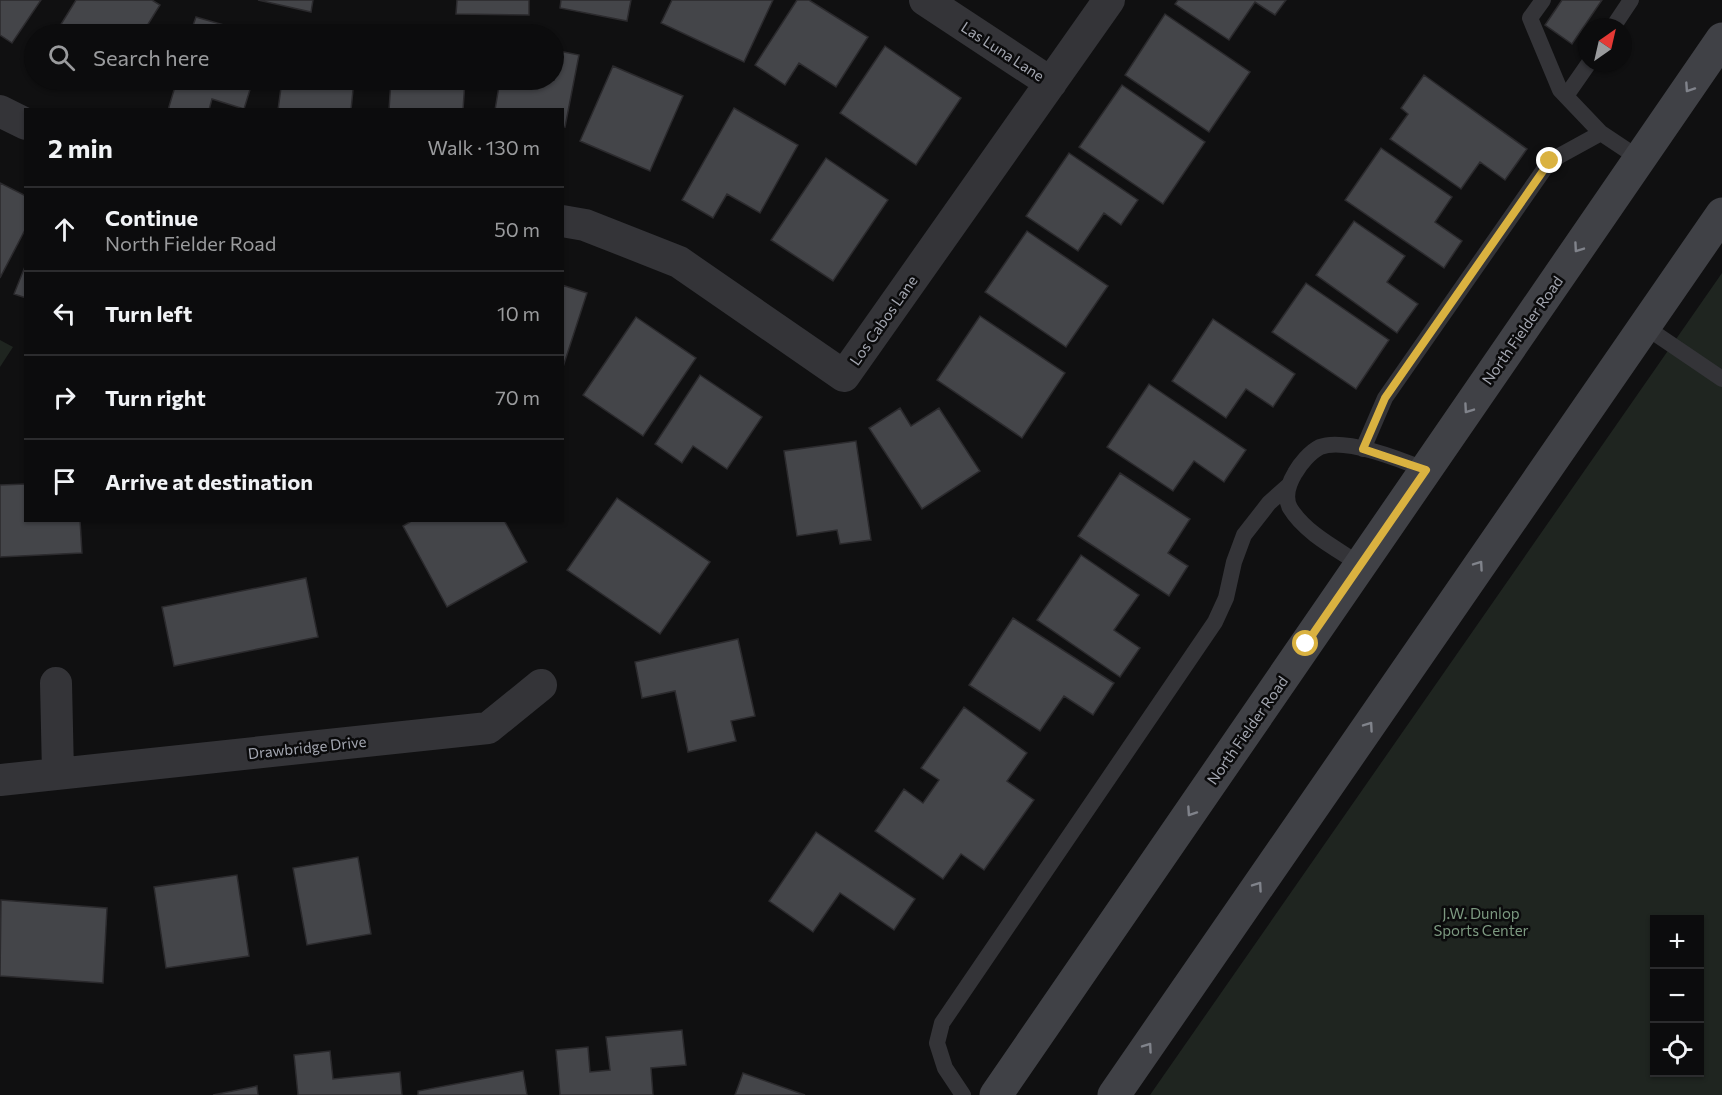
<!DOCTYPE html>
<meta charset="utf-8">
<style>
:root{--surface:#0c0c0d;--page:#151516;--text:#f1f3f6;--muted:#9a9b9d;--line:#2c2c2e}
body{margin:0;font-family:Commissioner,sans-serif;background:var(--page);color:var(--text)}
.controls{position:absolute;right:18px;bottom:18px;display:grid;overflow:hidden;border-radius:0px;box-shadow:0 2px 4px #0004}
.controls button{width:54px;height:54px;display:grid;place-items:center;padding:0;border:0;border-bottom:2px solid var(--line);background:var(--surface);color:var(--text);font:30px sans-serif}
.compass{position:absolute;left:1578px;top:18px;width:54px;height:54px;border-radius:50%;background:var(--surface);box-shadow:0 2px 4px #0004;rotate:34deg}
.stop{position:absolute;width:18px;height:18px;margin:-14px;border:4px solid #dab240;border-radius:50%;background:#fff}
.stop.end{background:#dab240;border-color:#fff;box-shadow:0 2px 6px #0008}
.list{margin:0;padding:0;list-style:none}
h2{display:flex;justify-content:space-between;align-items:center;height:78px;margin:0;padding:0 24px;font-size:26px}
h2 small{font-size:20px;font-weight:400;color:var(--muted)}
.list li{display:grid;grid-template-columns:39px 1fr auto;gap:18px;align-items:center;box-sizing:border-box;height:84px;padding:0 24px;border-top:2px solid var(--line)}
.list b{display:block;font-size:22px;white-space:nowrap}
.list p{margin:0;font-size:20px;white-space:nowrap;color:var(--muted)}
.list em{font-size:20px;font-style:normal;color:var(--muted)}
.icon{flex:none;width:33px;height:33px;fill:none;stroke:currentColor;stroke-width:2;stroke-linecap:round;stroke-linejoin:round}
.map{position:relative;flex:none;width:1722px;height:1095px;overflow:hidden}
.search{position:absolute;background:var(--surface);box-shadow:0 2px 4px #0004;left:24px;top:24px;width:540px;height:66px;display:flex;align-items:center;gap:15px;box-sizing:border-box;padding:0 21px;border-radius:33px;color:var(--muted);font-size:22px}
.panel{position:absolute;background:var(--surface);box-shadow:0 2px 4px #0004;left:24px;top:108px;width:540px;height:414px;border-radius:0px}
.map>svg:first-child{display:block}
</style>
<div class="map">
<svg width="1722" height="1095" viewBox="0 0 1722 1095">
<rect width="100%" height="100%" fill="#101011"/>
<path fill="#1f2520" fill-rule="evenodd" d="M1722,273V1095H1150ZM1654,920H1700V1072H1654Z
M0,340L13,347L0,367Z"/>
<path fill="#444549" stroke="#2b2a2d" stroke-width="1.5" d="M0,0H41L12,43L0,35Z
M76,0H152L160,5L142,34H55Z
M258,0H313L311,12Z
M457,0H529V15L456,14Z
M561,0H631L627,21L560,8Z
M672,0H773L744,62L661,23Z
M797,0H809L868,37L836,87L799,63L785,85L755,65Z
M1178,0H1286L1275,15L1255,2L1229,40L1175,4Z
M1562,0H1602L1572,44L1545,25Z
M1165,14L1250,72L1209,132L1125,75Z
M196,17L255,34H190Z
M885,46L961,98L916,165L840,113Z
M554,50L579,55L565,127L562,126V110H495L500,80H554Z
M613,66L683,96L650,171L580,141Z
M1424,75L1527,149L1505,180L1480,162L1461,189L1390,139L1408,114L1401,108Z
M177,80H253L244,109L212,99L209,110H168Z
M282,80H354L351,110H278Z
M391,80H465L463,110H389Z
M1122,85L1205,142L1163,204L1079,147Z
M734,108L798,145L760,213L727,194L713,218L682,200Z
M1381,148L1452,197L1435,222L1462,241L1444,268L1345,200Z
M1069,153L1138,200L1121,225L1104,213L1078,251L1026,216Z
M826,158L888,200L833,281L771,240Z
M0,183L26,196V228L0,278Z
M1354,221L1405,256L1387,282L1418,304L1397,333L1316,275Z
M1027,231L1108,286L1066,347L985,292Z
M26,264V298L14,294Z
M1306,283L1389,340L1356,389L1272,332Z
M562,285L587,293L562,370Z
M980,316L1065,373L1022,438L937,380Z
M636,317L696,358L643,436L583,395Z
M1213,319L1295,374L1273,407L1246,389L1226,418L1172,381Z
M700,375L762,417L727,469L693,446L682,463L655,444Z
M1149,384L1246,450L1224,482L1194,461L1173,491L1107,447Z
M900,408L911,426L939,408L980,471L922,509L869,428Z
M856,441L871,540L840,544L837,530L797,536L784,451Z
M1120,473L1190,519L1168,553L1188,566L1169,596L1078,536Z
M26,484V520H80L82,553L0,557V485Z
M617,498L710,562L660,634L567,570Z
M413,520H504L527,562L447,607L403,526Z
M1081,555L1139,595L1114,630L1140,648L1120,677L1037,620Z
M306,578L318,637L174,666L162,607Z
M1013,618L1114,683L1093,715L1064,696L1040,731L969,685Z
M738,639L755,716L731,721L736,741L688,752L675,691L642,698L635,662Z
M964,707L1027,753L1007,781L1034,800L984,870L961,854L943,879L875,831L904,789L923,803L939,780L921,768Z
M816,832L915,899L894,930L840,893L813,932L769,901Z
M358,857L371,934L307,945L293,868Z
M237,875L249,956L166,968L154,887Z
M1,900L107,908L103,983L0,976Z
M682,1030L686,1065L651,1068L653,1095H560L556,1050L588,1047L590,1072L610,1070L606,1037Z
M330,1051L333,1079L400,1072L402,1095H298L294,1055Z
M523,1071L527,1095H418V1091Z
M743,1073L805,1095H735Z
M257,1086L258,1095H213Z"/>
<g fill="none" stroke-linecap="round" stroke-linejoin="round">
<path stroke="#343438" stroke-width="16" d="M1543,0L1530,18L1560,90L1601,133L1640,159
M1613,27L1631,0
M1566,96L1589,63
M1644,326L1722,379
M1363,449L1385,398L1550,161L1601,133
M1361,565C1337,549 1305,533 1290,508C1284,497 1289,483 1295,473C1300,464 1310,452 1320,447C1345,437 1402,460 1426,470
M963,1095L945,1068L937,1043L942,1023L1215,622L1226,598L1234,562L1244,535L1269,503L1288,486"/>
<path stroke="#343438" stroke-width="32" d="M925,0L1051,83
M0,111L26,124
M562,221L585,225L679,262L844,376L1109,0
M56,683L58,773
M0,780L488,728L541,685"/>
<path stroke="#404146" stroke-width="33" d="M996,1095L1722,39
M1114,1095L1722,214"/>
</g>
<defs><path id="oneway-chevron" d="M-2-3.5L2.5 0L-2 3.5" fill="none" stroke-width="1.6" stroke-linecap="round" stroke-linejoin="round" transform="scale(1.5)"/></defs>
<g stroke="#80838b">
<use href="#oneway-chevron" transform="translate(1689 88) rotate(124)"/>
<use href="#oneway-chevron" transform="translate(1578 248) rotate(125)"/>
<use href="#oneway-chevron" transform="translate(1468 409) rotate(125)"/>
<use href="#oneway-chevron" transform="translate(1479 565) rotate(-55)"/>
<use href="#oneway-chevron" transform="translate(1369 726) rotate(-55)"/>
<use href="#oneway-chevron" transform="translate(1191 812) rotate(124)"/>
<use href="#oneway-chevron" transform="translate(1258 886) rotate(-55)"/>
<use href="#oneway-chevron" transform="translate(1148 1047) rotate(-55)"/>
</g>
<g fill="none" stroke-linecap="round" stroke-linejoin="round">
<path stroke="#dab240" stroke-width="8" d="M1306,644L1426,470L1363,449L1385,398L1550,161"/>
</g>
<g text-anchor="middle" dominant-baseline="central" stroke-width="5" stroke-linejoin="round" paint-order="stroke">
<g font-size="15" fill="#a3a6b0" stroke="#0b0b0c">
<text transform="translate(1003 51) rotate(33)">Las Luna Lane</text>
<text transform="translate(883 320) rotate(-55)">Los Cabos Lane</text>
<text transform="translate(1522 330) rotate(-55)">North Fielder Road</text>
<text transform="translate(1247 730) rotate(-55)">North Fielder Road</text>
<text transform="translate(307 747) rotate(-6)">Drawbridge Drive</text>
</g>
<g font-size="15" fill="#7c9980" stroke="#0b0b0c">
<text x="1481" y="913">J.W. Dunlop<tspan x="1481" dy="17">Sports Center</tspan></text>
</g>
</g>
</svg>
<div class="controls">
<button>+</button>
<button>−</button>
<button><svg class="icon" aria-label="locate" viewBox="0 0 24 24"><circle cx="12" cy="12" r="6"/><path d="M12 2v4M12 18v4M2 12h4M18 12h4"/></svg></button>
</div>
<svg class="compass" viewBox="-18 -18 36 36"><path d="M0-13l5 13h-10z" fill="#e53935"/><path d="M0 13l5-13h-10z" fill="#9a9b9d"/></svg>
<div class="stop" style="left:1306px;top:644px"></div>
<div class="stop end" style="left:1550px;top:161px"></div>
<div class="search"><svg class="icon" aria-label="search" viewBox="0 0 24 24"><circle cx="10" cy="10" r="6"/><path d="M15 15l6 6"/></svg>Search here</div>
<section class="panel">
<h2>2 min<small>Walk · 130 m</small></h2>
<ul class="list">
<li><svg class="icon" aria-label="ahead" viewBox="0 0 24 24"><path d="M12 20V5M6 11l6-6 6 6"/></svg><div><b>Continue</b><p>North Fielder Road</p></div><em>50 m</em></li>
<li><svg class="icon" aria-label="left" viewBox="0 0 24 24"><path d="M17 20v-9H6M10 6l-5 5 5 5"/></svg><div><b>Turn left</b></div><em>10 m</em></li>
<li><svg class="icon" aria-label="right" viewBox="0 0 24 24"><path d="M7 20v-9h11M14 6l5 5-5 5"/></svg><div><b>Turn right</b></div><em>70 m</em></li>
<li><svg class="icon" aria-label="arrive" viewBox="0 0 24 24"><path d="M6 21V4h12l-3 4 3 4H6"/></svg><div><b>Arrive at destination</b></div></li>
</ul>
</section>
</div>
